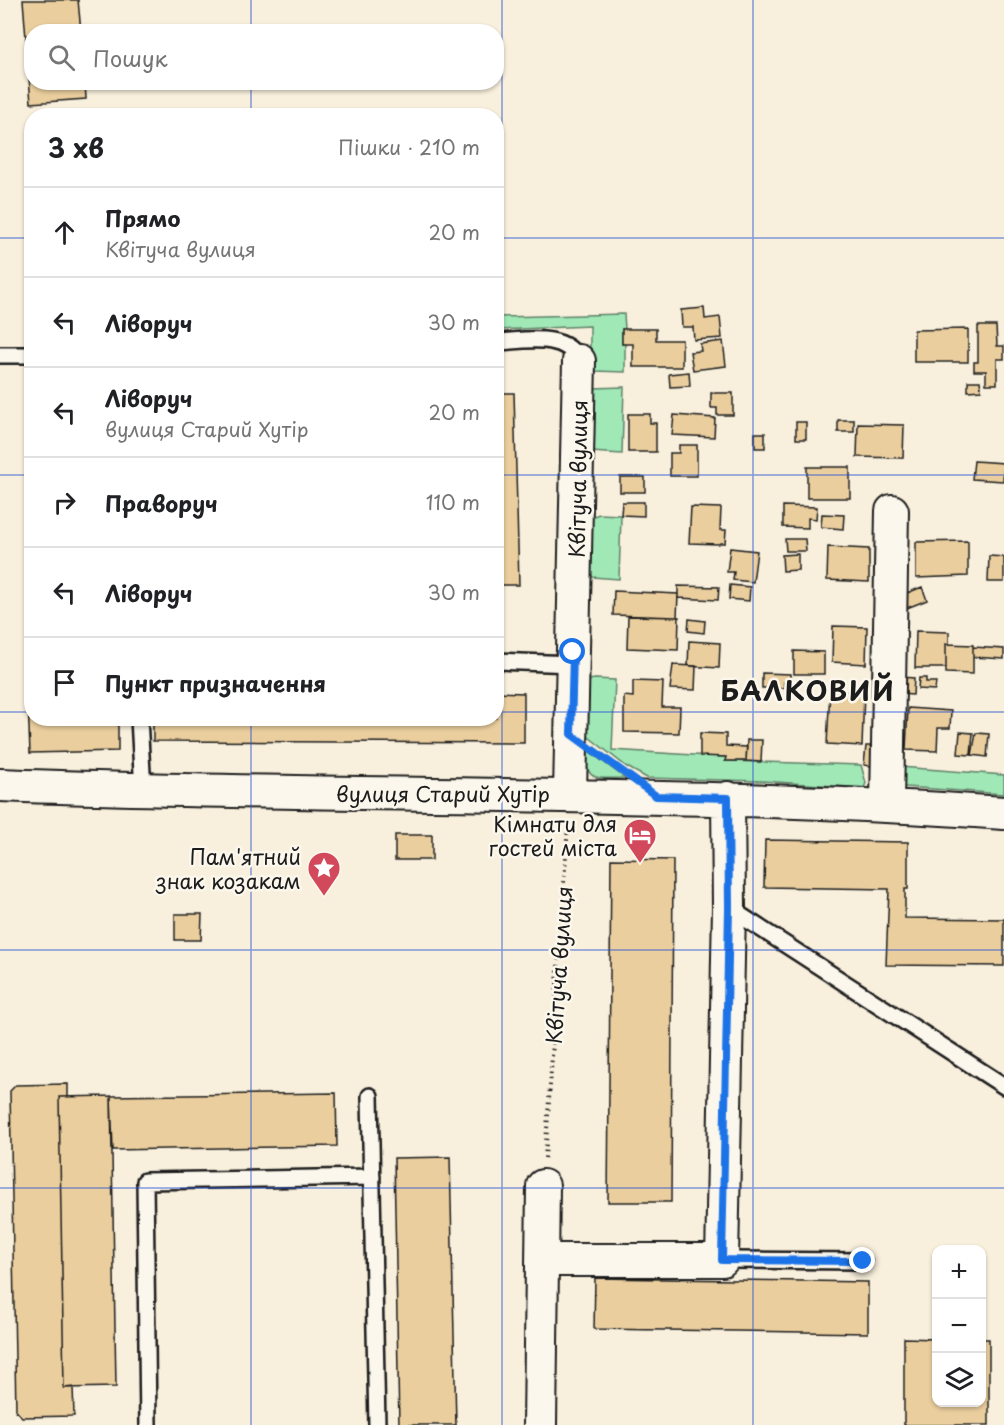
<!DOCTYPE html>
<html lang="uk">
<meta charset="utf-8">
<style>
:root{--surface:#fff;--page:#f2f2f2;--text:#202124;--muted:#757577;--line:#e0e0e0}
body{margin:0;font-family:"Playpen Sans",sans-serif;background:var(--page);color:var(--text)}
.controls{position:absolute;right:18px;bottom:18px;display:grid;overflow:hidden;border-radius:12px;box-shadow:0 2px 4px #0004}
.controls button{width:54px;height:54px;display:grid;place-items:center;padding:0;border:0;border-bottom:2px solid var(--line);background:var(--surface);color:var(--text);font:30px sans-serif}
.stop{position:absolute;width:18px;height:18px;margin:-14px;border:4px solid #1a73e8;border-radius:50%;background:#fff}
.stop.end{background:#1a73e8;border-color:#fff;box-shadow:0 2px 6px #0008}
.list{margin:0;padding:0;list-style:none}
h2{display:flex;justify-content:space-between;align-items:center;height:78px;margin:0;padding:0 24px;font-size:26px}
h2 small{font-size:20px;font-weight:400;color:var(--muted)}
.list li{display:grid;grid-template-columns:39px 1fr auto;gap:18px;align-items:center;box-sizing:border-box;height:90px;padding:0 24px;border-top:2px solid var(--line)}
.list b{display:block;font-size:22px;white-space:nowrap}
.list p{margin:0;font-size:20px;white-space:nowrap;color:var(--muted)}
.list em{font-size:20px;font-style:normal;color:var(--muted)}
.icon{flex:none;width:33px;height:33px;fill:none;stroke:currentColor;stroke-width:2;stroke-linecap:round;stroke-linejoin:round}
.map{position:relative;flex:none;width:1004px;height:1425px;overflow:hidden}
.search{position:absolute;background:var(--surface);box-shadow:0 2px 4px #0004;left:24px;top:24px;width:480px;height:66px;display:flex;align-items:center;gap:15px;box-sizing:border-box;padding:0 21px;border-radius:24px;color:var(--muted);font-size:22px}
.panel{position:absolute;background:var(--surface);box-shadow:0 2px 4px #0004;left:24px;top:108px;width:480px;height:618px;border-radius:24px}
.map>svg:first-child{display:block}
</style>
<div class="map">
<svg width="1004" height="1425" viewBox="0 0 1004 1425">
<rect width="100%" height="100%" fill="#f8efdc"/>
<filter id="ink" filterUnits="userSpaceOnUse"><feTurbulence type="fractalNoise" baseFrequency=".0167" numOctaves="2"/><feDisplacementMap in="SourceGraphic" scale="12" xChannelSelector="R" yChannelSelector="G"/><feConvolveMatrix kernelMatrix="1 2 1 2 8 2 1 2 1" color-interpolation-filters="sRGB"/></filter>
<g filter="url(#ink)">
<path fill="#a0e8b6" stroke="#5e8269" stroke-width="1.5" d="M624,314L625,329H622V344H625V372L594,371L590,363V326L497,330L496,317Z
M624,387L622,454L591,452L593,388Z
M599,514L621,515L619,579L592,577L589,574L591,517Z
M595,679L615,680L612,750L726,757V761L861,765L866,783L864,788L762,781L647,778L627,767L585,734L588,683L589,680Z
M584,747L625,778C593,778 586,783 584,747Z
M900,767L1004,775V794L905,787L898,783Z"/>
<path fill="#eace9e" stroke="#1c1c1c" stroke-width="1.5" d="M23,0H78L81,32H32V82H85L86,99L31,103Z
M704,308L705,319L720,317L722,338L694,340L693,327H682L681,310Z
M978,326H996L997,346H1004V359H997V384H986V371H974V362H978Z
M622,329H656V340H682V367H633V344H622Z
M968,329V362H914V330Z
M723,341L726,366L693,370L690,352L701,351L700,344Z
M689,372L690,386L670,387L669,374Z
M968,381H980L981,390L968,391Z
M496,393H514L519,585H496Z
M711,393H733V415H717V408H711Z
M628,414H650V423H656V452H628Z
M674,415L715,418L714,437L672,435Z
M838,420H854V432H838Z
M796,422H806V439H796Z
M858,424L904,425L903,458L857,457Z
M755,433H765V448H755Z
M679,445H697V476H670V453H679Z
M974,461L1004,463L1003,481L972,479Z
M807,467H850V498H807Z
M620,477H645V492H620Z
M622,502H644V516L621,515Z
M783,506L817,507L816,519L808,518V528L783,527Z
M691,507L721,508L720,530H726L725,543H720L719,544L689,543Z
M822,514L844,515L843,529L821,527Z
M785,539H805L806,551H786Z
M968,541V576L916,578V542Z
M828,547L869,549V582L827,580Z
M730,548L757,551L753,582L733,580L734,572H727Z
M798,554V570L783,571L782,555Z
M989,556L1004,557V582H988Z
M730,585L750,587L749,601L729,599Z
M678,586L719,587L718,600L678,598Z
M922,587L927,600L907,608L902,595Z
M614,591L678,594L677,617L613,615Z
M628,616L679,617L678,650L627,648Z
M689,619L705,621L704,633L688,631Z
M833,626L867,627L866,664L832,662Z
M916,631L949,632V644H946V668H915Z
M689,641L720,643L719,668L688,666Z
M946,644L973,645V674L946,673Z
M973,647L1004,649V659L973,657Z
M794,651L824,652V674H794Z
M673,665L696,666L695,690L670,689Z
M762,673L790,674V682H784V688H762Z
M901,677L914,678L913,695L900,694Z
M919,678H926V682H936L935,690L918,689Z
M633,681L663,682L662,707H680L679,733L624,732V696L633,697Z
M830,691L864,692L862,746L827,744Z
M496,692L524,693V743L153,741V718H496Z
M28,701H32V718H118V751L30,753Z
M908,708L951,711L950,728H938L937,751L906,750Z
M960,732L973,733L971,755L958,754Z
M700,733L726,734V746L747,747L746,761H725L726,757L700,756Z
M976,733L989,734L987,757L972,755Z
M747,740H762L761,762L746,761Z
M866,746H877L875,767L864,765Z
M395,835H432V860H395Z
M765,840L908,842V889H905V918L1004,919V966L886,965L889,889L764,887Z
M611,859L673,860L671,1202H608Z
M175,914H202L201,940H175Z
M68,1084V1097H59L64,1388L73,1387L74,1416L22,1417L16,1411L10,1091L16,1085Z
M336,1093L337,1146L113,1150L111,1096Z
M111,1096L116,1387L64,1388L59,1097Z
M450,1157L456,1425H399L394,1158Z
M595,1278L868,1282V1333L594,1329Z
M904,1338L936,1339V1402H982V1339H989V1425H904Z"/>
<g fill="none" stroke-linecap="round" stroke-linejoin="round">
<g stroke="#1c1c1c" stroke-width="20">
<path id="service" d="M496,342C523,341 566,331 579,361
M0,355H32
M496,661L573,664
M139,718L143,791
M729,908L1004,1086
M370,1096L377,1425
M722,1260L863,1261
M148,1425L145,1181L372,1177"/>
</g>
<g stroke="#1c1c1c" stroke-width="36">
<path id="minor" d="M0,785C335,798 670,789 1004,813
M570,794L579,361
M887,804L892,511
M543,1260H722L729,908L728,798
M540,1425L543,1186"/>
</g>
<path stroke="#1c1c1c" stroke-width="4" stroke-dasharray="1.5 4.5" stroke-linecap="butt" d="M599,754L617,767
M545,1158L568,825"/>
<use href="#service" stroke="#fbf7ec" stroke-width="15"/>
<use href="#minor" stroke="#fbf7ec" stroke-width="32"/>
</g>
</g>
<g fill="none" stroke-linecap="round" stroke-linejoin="round" filter="url(#ink)">
<path stroke="#1a73e8" stroke-width="8" d="M573,652L571,734L656,796L728,798L729,908L722,1260L863,1261"/>
</g>
<path fill="none" stroke="#1d4ed8" stroke-width="1.5" stroke-opacity="0.55" d="M251,0V32M502,0V1425M753,0V1425M251,82V116M0,238H32M496,238H1004M0,475H32M496,475H1004M0,712H32M496,712H1004M251,718V1425M0,950H1004M0,1188H1004"/>
<defs>
<g id="hotel-pin" transform="scale(1.725)"><path d="M0 17L-7.5 6A9.5 9.5 0 1 1 7.5 6Z" fill="#d1495b" stroke="#fbf7ec"/><path d="M-6-4.5h1.5V1H6V5H4.5V3h-9V5H-6ZM-4 0a1.8 1.8 0 1 1 3.6 0ZM.5 0V-2.5h3Q6-2.5 6 0Z" fill="#fff"/></g>
<g id="sight-pin" transform="scale(1.725)"><path d="M0 17L-7.5 6A9.5 9.5 0 1 1 7.5 6Z" fill="#d1495b" stroke="#fbf7ec"/><path d="M0-6L1.8-2.2L6-1.7L2.9 1.2L3.7 5.4L0 3.3L-3.7 5.4L-2.9 1.2L-6-1.7L-1.8-2.2Z" fill="#fff"/></g>
</defs>
<g fill-rule="evenodd">
<use href="#hotel-pin" x="640" y="835"/>
<use href="#sight-pin" x="324" y="868"/>
</g>
<g text-anchor="middle" dominant-baseline="central" stroke-width="5" stroke-linejoin="round" paint-order="stroke">
<g font-size="21" fill="#1c1c1c" stroke="#fbf7ec">
<text transform="translate(577 479) rotate(-89)">Квітуча вулиця</text>
<text x="443" y="793">вулиця Старий Хутір</text>
<text transform="translate(558 965) rotate(-86)">Квітуча вулиця</text>
</g>
<g font-size="21" fill="#1c1c1c" stroke="#fbf7ec" text-anchor="end">
<text x="617" y="823">Кімнати для<tspan x="617" dy="24">гостей міста</tspan></text>
<text x="301" y="856">Пам'ятний<tspan x="301" dy="24">знак козакам</tspan></text>
</g>
<g font-size="27" font-weight="bold" letter-spacing="1.5" fill="#1c1c1c" stroke="#fbf7ec">
<text x="808" y="689">БАЛКОВИЙ</text>
</g>
</g>
</svg>
<div class="controls">
<button>+</button>
<button>−</button>
<button><svg class="icon" aria-label="layers" viewBox="0 0 24 24"><path d="M12 4l9 5-9 5-9-5zM3 14l9 5 9-5"/></svg></button>
</div>
<div class="stop" style="left:573px;top:652px"></div>
<div class="stop end" style="left:863px;top:1261px"></div>
<div class="search"><svg class="icon" aria-label="search" viewBox="0 0 24 24"><circle cx="10" cy="10" r="6"/><path d="M15 15l6 6"/></svg>Пошук</div>
<section class="panel">
<h2>3 хв<small>Пішки · 210 m</small></h2>
<ul class="list">
<li><svg class="icon" aria-label="ahead" viewBox="0 0 24 24"><path d="M12 20V5M6 11l6-6 6 6"/></svg><div><b>Прямо</b><p>Квітуча вулиця</p></div><em>20 m</em></li>
<li><svg class="icon" aria-label="left" viewBox="0 0 24 24"><path d="M17 20v-9H6M10 6l-5 5 5 5"/></svg><div><b>Ліворуч</b></div><em>30 m</em></li>
<li><svg class="icon" aria-label="left" viewBox="0 0 24 24"><path d="M17 20v-9H6M10 6l-5 5 5 5"/></svg><div><b>Ліворуч</b><p>вулиця Старий Хутір</p></div><em>20 m</em></li>
<li><svg class="icon" aria-label="right" viewBox="0 0 24 24"><path d="M7 20v-9h11M14 6l5 5-5 5"/></svg><div><b>Праворуч</b></div><em>110 m</em></li>
<li><svg class="icon" aria-label="left" viewBox="0 0 24 24"><path d="M17 20v-9H6M10 6l-5 5 5 5"/></svg><div><b>Ліворуч</b></div><em>30 m</em></li>
<li><svg class="icon" aria-label="arrive" viewBox="0 0 24 24"><path d="M6 21V4h12l-3 4 3 4H6"/></svg><div><b>Пункт призначення</b></div></li>
</ul>
</section>
</div>
